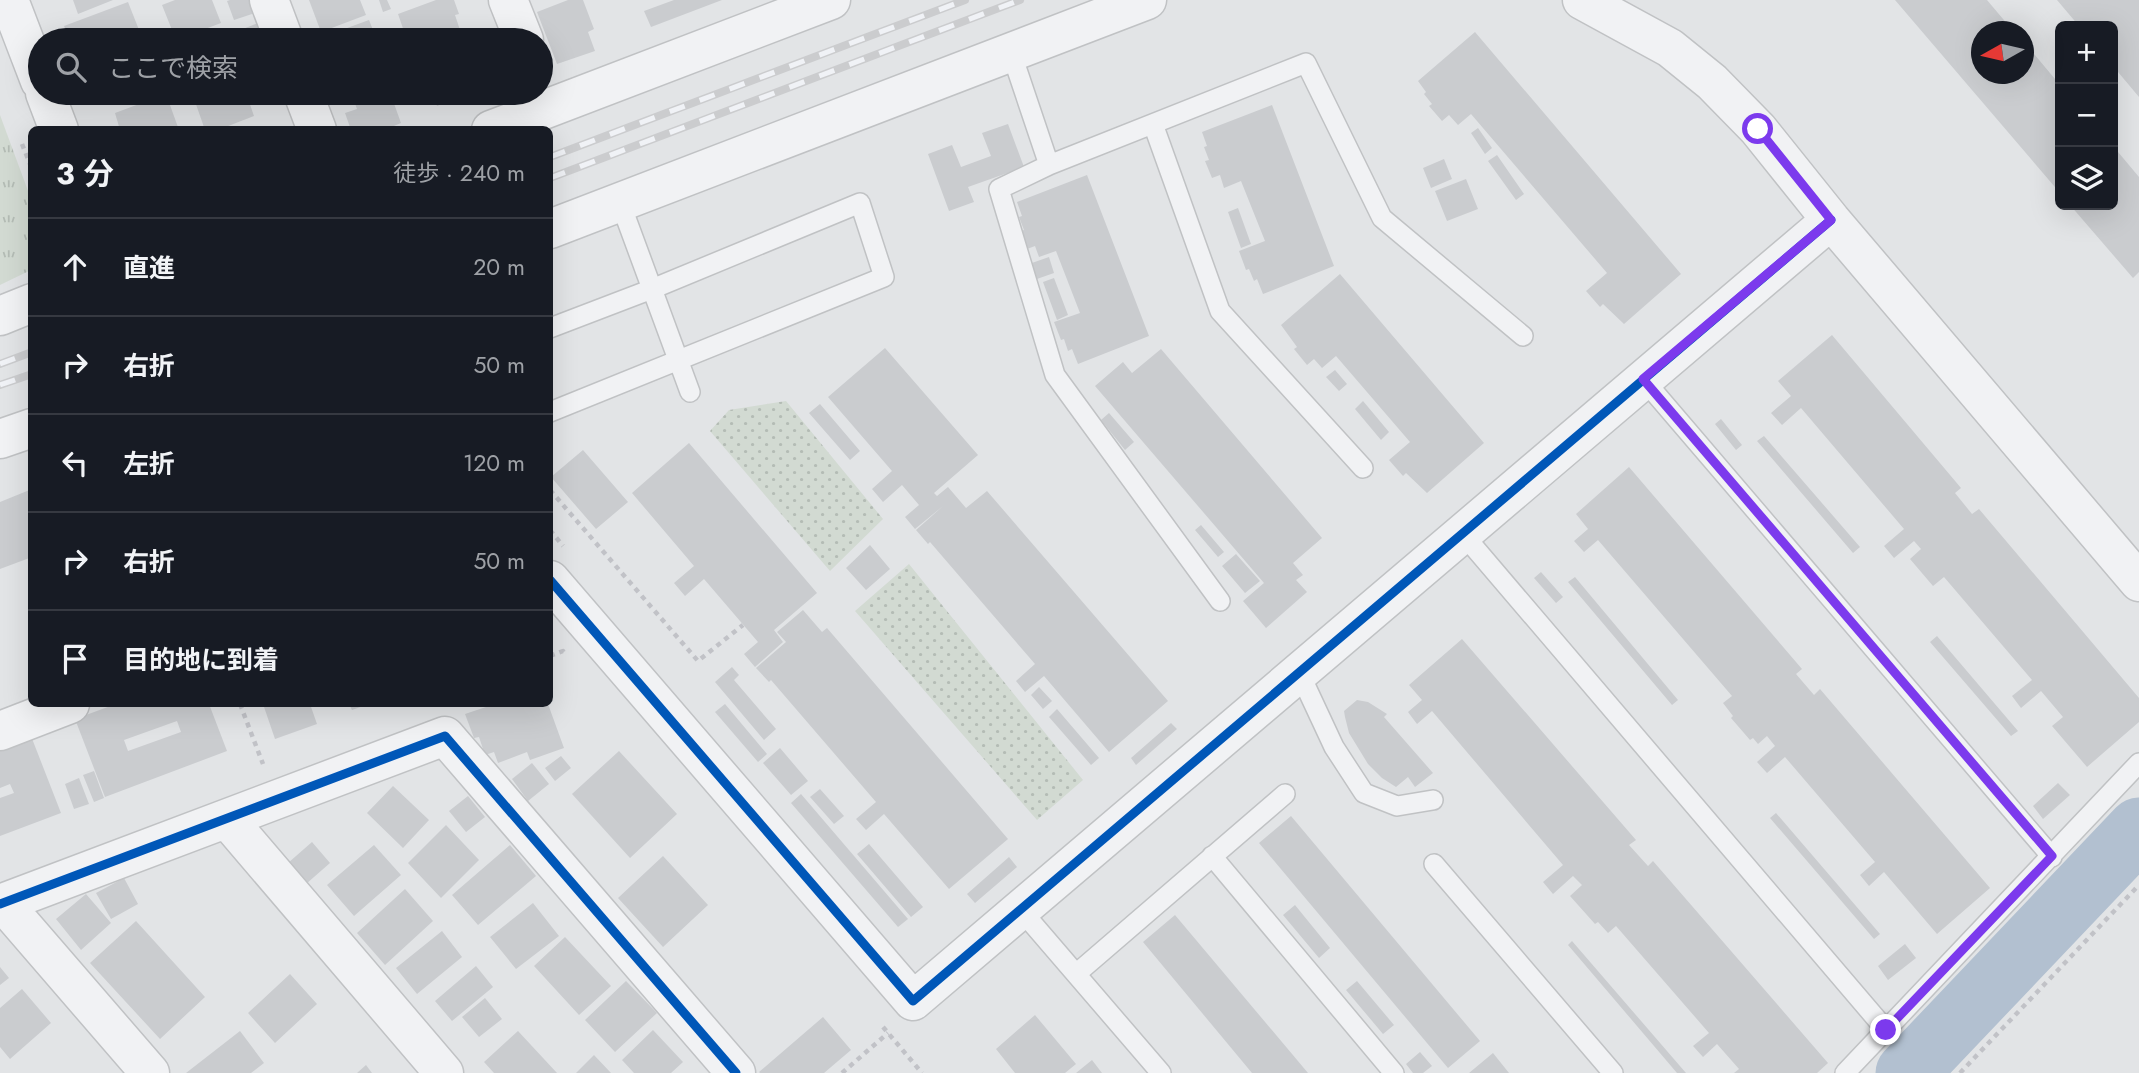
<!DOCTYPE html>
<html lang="ja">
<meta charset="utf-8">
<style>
:root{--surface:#171b24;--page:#20242c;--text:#f1f3f6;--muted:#9ea1a6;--line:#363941}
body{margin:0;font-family:Jost,"Noto Sans JP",sans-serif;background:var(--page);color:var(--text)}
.controls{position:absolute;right:21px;top:21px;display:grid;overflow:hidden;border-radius:10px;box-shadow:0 7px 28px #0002}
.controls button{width:63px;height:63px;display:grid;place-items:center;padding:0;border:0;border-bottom:2px solid var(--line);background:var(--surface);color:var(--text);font:35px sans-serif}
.compass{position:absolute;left:1971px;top:21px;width:63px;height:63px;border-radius:50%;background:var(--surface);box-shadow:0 7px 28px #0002;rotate:262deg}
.stop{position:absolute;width:21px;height:21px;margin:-16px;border:5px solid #7c3aed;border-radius:50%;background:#fff}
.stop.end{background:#7c3aed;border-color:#fff;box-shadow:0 2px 7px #0008}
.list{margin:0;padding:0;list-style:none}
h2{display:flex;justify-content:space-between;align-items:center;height:91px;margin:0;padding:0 28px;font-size:30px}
h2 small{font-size:23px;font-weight:400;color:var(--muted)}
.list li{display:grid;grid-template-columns:46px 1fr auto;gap:21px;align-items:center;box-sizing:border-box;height:98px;padding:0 28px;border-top:2px solid var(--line)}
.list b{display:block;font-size:26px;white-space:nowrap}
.list em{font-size:23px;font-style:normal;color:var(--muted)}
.icon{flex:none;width:38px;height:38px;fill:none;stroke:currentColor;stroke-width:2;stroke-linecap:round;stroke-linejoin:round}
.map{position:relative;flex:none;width:2139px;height:1073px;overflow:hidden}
.search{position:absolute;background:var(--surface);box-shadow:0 7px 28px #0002;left:28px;top:28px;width:525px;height:77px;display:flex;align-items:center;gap:18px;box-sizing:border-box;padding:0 24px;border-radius:38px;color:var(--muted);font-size:26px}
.panel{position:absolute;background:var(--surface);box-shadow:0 7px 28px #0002;left:28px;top:126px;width:525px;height:581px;border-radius:10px}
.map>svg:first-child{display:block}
</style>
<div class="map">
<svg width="2139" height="1073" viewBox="0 0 2139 1073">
<defs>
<pattern id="grass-dots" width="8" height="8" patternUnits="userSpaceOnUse" patternTransform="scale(1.75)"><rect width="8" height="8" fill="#d2dad2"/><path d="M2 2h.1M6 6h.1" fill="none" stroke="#b4bcb5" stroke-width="1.8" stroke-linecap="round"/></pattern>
<pattern id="park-tufts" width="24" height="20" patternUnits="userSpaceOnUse" patternTransform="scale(1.75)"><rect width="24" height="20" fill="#d2dad2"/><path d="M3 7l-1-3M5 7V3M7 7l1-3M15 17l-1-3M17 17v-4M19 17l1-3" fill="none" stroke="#b4bcb5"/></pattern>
</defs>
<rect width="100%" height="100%" fill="#e2e4e6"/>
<path fill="url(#grass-dots)" d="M786,401L883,519L830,571L710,431L729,410Z
M909,564L1083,780L1037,820L855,611Z"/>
<path fill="url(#park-tufts)" d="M0,115L31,199V270L0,285Z"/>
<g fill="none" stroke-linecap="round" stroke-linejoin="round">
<path stroke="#b2c0d0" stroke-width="63" d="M1907,1073L2139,829"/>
</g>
<path fill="#cacccf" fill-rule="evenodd" d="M73,0H113L78,14Z
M175,0H212L221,23L176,40L162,5Z
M230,0H250L255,13L234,20L227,1Z
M309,0H360L366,15L321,32Z
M379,0H387L391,9L383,12Z
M436,0H454L459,14L455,15L461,33L441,40H407L398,14Z
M568,0H583L594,29L588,32L595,51L557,64L537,12Z
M674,0H722L651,27L644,11Z
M1895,0H1987L2014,32H1982V74H2024V42L2060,85V193Z
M2057,0H2139V97L2113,66V26H2079Z
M128,2L143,40H70L64,26Z
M369,20L377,40H330L328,35Z
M258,23L265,40H241L238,31Z
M1475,32L1681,274L1624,324L1603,304L1600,307L1586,291L1607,273L1471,114L1458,125L1449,115L1442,121L1429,106L1432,104L1424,94L1426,92L1418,81Z
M112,93H145L116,104Z
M192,93H246L254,116L218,130H205Z
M360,93H395L396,96L392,98L401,123L384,130H351L345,113L357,109L353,98L361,95Z
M432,93H470L437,106Z
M166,94L179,130H120L115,113Z
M1272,105L1334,266L1263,294L1257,279L1254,281L1249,269L1246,270L1239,251L1265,241L1241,181L1224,188L1220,175L1212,178L1205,161L1209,160L1204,147L1207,146L1202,132Z
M1008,124L1024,167L968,187L974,202L949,211L928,154L952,145L961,167L991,156L982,133Z
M1478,128L1492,148L1485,154L1471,133Z
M2113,146L2139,177V272L2133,278L2070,205H2113Z
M1497,155L1524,194L1516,200L1488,161Z
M1444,159L1452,179L1431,188L1423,168Z
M1087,175L1149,336L1078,364L1072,349L1068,351L1064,339L1061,340L1054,322L1080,313L1056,251L1039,257L1035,246L1027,249L1020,231L1024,230L1019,217L1022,216L1017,202Z
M1466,179L1478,209L1447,221L1435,191Z
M1238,208L1251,244L1241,248L1228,212Z
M1049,257L1054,273L1034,280L1029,264Z
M1340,274L1484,443L1427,493L1406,473L1403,476L1389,460L1410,442L1336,356L1322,368L1314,359L1307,365L1294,349L1297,347L1281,325Z
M1054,278L1068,315L1057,320L1043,282Z
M1832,335L1961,488L1955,493L1972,514L1979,509L2139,698V722L2087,767L2052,726L2063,717L2041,691L2021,708L2012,696L2032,680L1944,577L1933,586L1910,559L1921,549L1914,541L1894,558L1884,546L1904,529L1801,408L1782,425L1771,413L1791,396L1778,381Z
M885,348L978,455L934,493L937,496L948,487L966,508L987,491L1168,701L1109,752L1044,676L1025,692L1016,681L1035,664L930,542L928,544L916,530L943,506L915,529L905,517L919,505L902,485L883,502L872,489L892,471L828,397Z
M1161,349L1322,538L1293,563L1303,575L1296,580L1307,592L1266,628L1243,601L1264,583L1095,386L1123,362L1132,373Z
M1335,370L1347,384L1339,391L1326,377Z
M1363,401L1389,432L1381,440L1355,409Z
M820,404L860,451L850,460L809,413Z
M1109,413L1134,442L1125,450L1101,420Z
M1721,419L1742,445L1736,450L1715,424Z
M1764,436L1860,547L1853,553L1757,441Z
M689,443L817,593L774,630L783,642L755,667L744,654L758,642L704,579L685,596L674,583L694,566L632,493Z
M583,450L628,502L596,529L551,477Z
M1629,467L1802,669L1796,674L1814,695L1820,689L1990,888L1937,934L1884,872L1869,886L1860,875L1875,862L1785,757L1767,773L1757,762L1775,746L1767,736L1758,744L1753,738L1750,740L1731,718L1733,716L1723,703L1732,696L1598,540L1584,552L1574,541L1588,529L1576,514Z
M32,489V557L0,569V502Z
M1201,525L1224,552L1218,557L1195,530Z
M870,545L890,569L866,590L846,568Z
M1236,554L1260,581L1245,593L1222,566Z
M1541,572L1563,597L1556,603L1534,578Z
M1575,577L1678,700L1672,705L1568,582Z
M803,610L822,632L827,628L1008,839L949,889L884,814L866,830L856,819L876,802L771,680L769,682L756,668L786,642L777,632Z
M1937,636L2018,731L2011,736L1930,642Z
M1462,639L1636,840L1629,845L1648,866L1653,861L1828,1063L1817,1073H1734L1739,1069L1717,1044L1703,1057L1693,1046L1709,1033L1616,926L1608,933L1598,922L1595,924L1570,896L1582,885L1573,876L1553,894L1543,882L1563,865L1432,711L1417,724L1408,712L1422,700L1409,685Z
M732,667L739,675L734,680L776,729L764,740L715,682Z
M1039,687L1052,701L1043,709L1031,695Z
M1357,700L1368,702L1387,714L1384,717L1433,773L1415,787L1408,777L1396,787L1382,778L1368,764L1349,733L1345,717L1344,711Z
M116,704H209L227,751L105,797L75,719ZM177,721L181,732L128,751L124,740Z
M263,704H310L317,724L275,739Z
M349,704H369L352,710Z
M495,704H548L564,748L530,760L527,752L498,763L494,752L485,755L479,737L474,738L465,714Z
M725,704L767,754L758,762L715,712Z
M1057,709L1099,758L1091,765L1049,717Z
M1171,723L1177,729L1136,765L1131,758Z
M31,736L61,813L0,836V798L14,793L10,784L0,788V748Z
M780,748L808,781L791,795L763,763Z
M619,751L677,814L630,858L572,794Z
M561,756L571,768L555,781L545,768Z
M532,763L549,784L528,801L512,779Z
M94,771L104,798L94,802L83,775Z
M79,778L89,804L74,809L65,784Z
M2058,783L2070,795L2043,819L2033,806Z
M393,786L429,820L403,848L367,813Z
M820,789L844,816L834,824L810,797Z
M801,794L908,919L898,927L791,803Z
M468,796L485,817L466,832L449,811Z
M1776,813L1880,934L1874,939L1770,818Z
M1291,816L1480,1041L1448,1068L1259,843Z
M446,825L479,860L441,898L408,863Z
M312,842L330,863L306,884L288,863Z
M869,844L923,907L911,917L857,854Z
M374,845L401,875L354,916L327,885Z
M510,845L536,876L478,925L452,895Z
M663,856L708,905L663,947L618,898Z
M1009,857L1017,867L975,903L967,894Z
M124,878L138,904L111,919L96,893Z
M405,889L433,921L385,965L357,933Z
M86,894L111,923L81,950L56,919Z
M533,903L559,936L516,969L490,937Z
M1295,905L1330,948L1319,958L1283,915Z
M1175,915L1308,1073H1252L1143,942Z
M136,921L205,997L160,1039L90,963Z
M442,931L462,957L417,994L396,968Z
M565,937L611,986L579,1015L534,966Z
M1572,941L1686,1073H1677L1568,945Z
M1905,944L1916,958L1888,980L1878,966Z
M476,966L493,987L452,1021L435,1001Z
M0,967L9,978L0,985Z
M290,974L317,1004L275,1043L248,1013Z
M626,981L657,1013L615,1052L585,1020Z
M1357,981L1394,1025L1383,1034L1346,990Z
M22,989L51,1023L10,1059L0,1047V1008Z
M485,998L502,1019L479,1037L462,1017Z
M1035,1015L1076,1064L1065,1073H1015L996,1049Z
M823,1017L851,1050L824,1073H760L759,1072Z
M653,1030L683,1062L671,1073H634L622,1060Z
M240,1031L264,1063L251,1073H186Z
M518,1031L557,1073H494L484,1062Z
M1420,1052L1432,1066L1423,1073H1413L1406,1064Z
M1493,1053L1509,1073H1469Z
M594,1055L611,1073H576Z
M1092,1060L1102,1073H1076Z
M366,1065L372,1073H357Z"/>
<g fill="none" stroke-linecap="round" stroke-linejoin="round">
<g stroke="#c0c2c4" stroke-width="22">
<path id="service" d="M1011,52L1049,165
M1153,124L1220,311L1363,468
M620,202L690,392
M550,328L652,289L860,203L884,277L550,412
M1643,379L2052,857
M1462,533L1886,1030
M1220,601L1055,375L999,189L1049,165L1306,63L1382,218L1523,336
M1299,672L1334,747L1364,793L1397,806L1433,800
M1212,856L1394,1073
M1434,864L1613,1073
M1020,909L1161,1073
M1076,974L1285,794
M1845,1073L2139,763"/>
</g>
<g stroke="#c0c2c4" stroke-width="41">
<path id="minor" d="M269,0L284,40
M508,0L524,40
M303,93L317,130
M491,130L831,0
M0,316L32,303
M0,731L70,704
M227,819L444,1073
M3,903L150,1073
M0,904L445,736L736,1073"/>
</g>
<g stroke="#c0c2c4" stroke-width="41">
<path id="tertiary" d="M9,0L40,81
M1582,0L1670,48L1712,82L1758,129L1831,220L2139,582
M45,93L59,130
M550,229L1147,0
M0,439L32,428
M550,580L913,1001L1831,220"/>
</g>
<path stroke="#c1c2c7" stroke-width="4.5" stroke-dasharray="5 5" stroke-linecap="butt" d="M22,144L32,169
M550,490L698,661L743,625
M550,530L563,546
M550,656L563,651L564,653
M240,704L263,764
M883,1027L922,1073
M842,1073L888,1033
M1960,1073L2139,885"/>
<use href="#service" stroke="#f1f2f4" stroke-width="19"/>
<use href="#minor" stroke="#f1f2f4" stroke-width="38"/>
<use href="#tertiary" stroke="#f1f2f4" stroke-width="38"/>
<g stroke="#cbccce" stroke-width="8">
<path id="rail" d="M550,157L965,0
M550,178L1020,0
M0,364L32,352
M0,385L32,374"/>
</g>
<use href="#rail" stroke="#f0f2f6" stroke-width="5" stroke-dasharray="16" stroke-linecap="butt"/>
<g stroke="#f0f2f6" stroke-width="13">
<path id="cycleway" d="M550,580L913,1001L1831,220
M0,904L445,736L736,1073"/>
</g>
<use href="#cycleway" stroke="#0057b8" stroke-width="9"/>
</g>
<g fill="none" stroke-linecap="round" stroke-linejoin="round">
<path stroke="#7c3aed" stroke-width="9" d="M1758,129L1831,220L1643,379L2052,856L1886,1030"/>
</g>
</svg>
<div class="controls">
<button>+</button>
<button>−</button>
<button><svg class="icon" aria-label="layers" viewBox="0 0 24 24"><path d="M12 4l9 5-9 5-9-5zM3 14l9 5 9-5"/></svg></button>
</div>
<svg class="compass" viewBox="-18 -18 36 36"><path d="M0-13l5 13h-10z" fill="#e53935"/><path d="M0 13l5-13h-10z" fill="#9ea1a6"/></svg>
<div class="stop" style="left:1758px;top:129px"></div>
<div class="stop end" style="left:1886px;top:1030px"></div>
<div class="search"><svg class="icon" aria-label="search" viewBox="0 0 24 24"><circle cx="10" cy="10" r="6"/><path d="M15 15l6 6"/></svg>ここで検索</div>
<section class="panel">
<h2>3 分<small>徒歩 · 240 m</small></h2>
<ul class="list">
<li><svg class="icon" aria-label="ahead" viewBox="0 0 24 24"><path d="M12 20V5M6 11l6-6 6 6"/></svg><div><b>直進</b></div><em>20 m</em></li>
<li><svg class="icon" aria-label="right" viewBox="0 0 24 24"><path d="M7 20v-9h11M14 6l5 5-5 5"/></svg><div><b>右折</b></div><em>50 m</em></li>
<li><svg class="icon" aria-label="left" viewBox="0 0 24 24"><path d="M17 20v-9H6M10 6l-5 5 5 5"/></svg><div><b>左折</b></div><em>120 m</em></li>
<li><svg class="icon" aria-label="right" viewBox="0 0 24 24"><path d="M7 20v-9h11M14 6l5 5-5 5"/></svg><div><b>右折</b></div><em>50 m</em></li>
<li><svg class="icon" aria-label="arrive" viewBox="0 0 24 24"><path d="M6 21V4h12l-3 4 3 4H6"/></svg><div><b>目的地に到着</b></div></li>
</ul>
</section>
</div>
